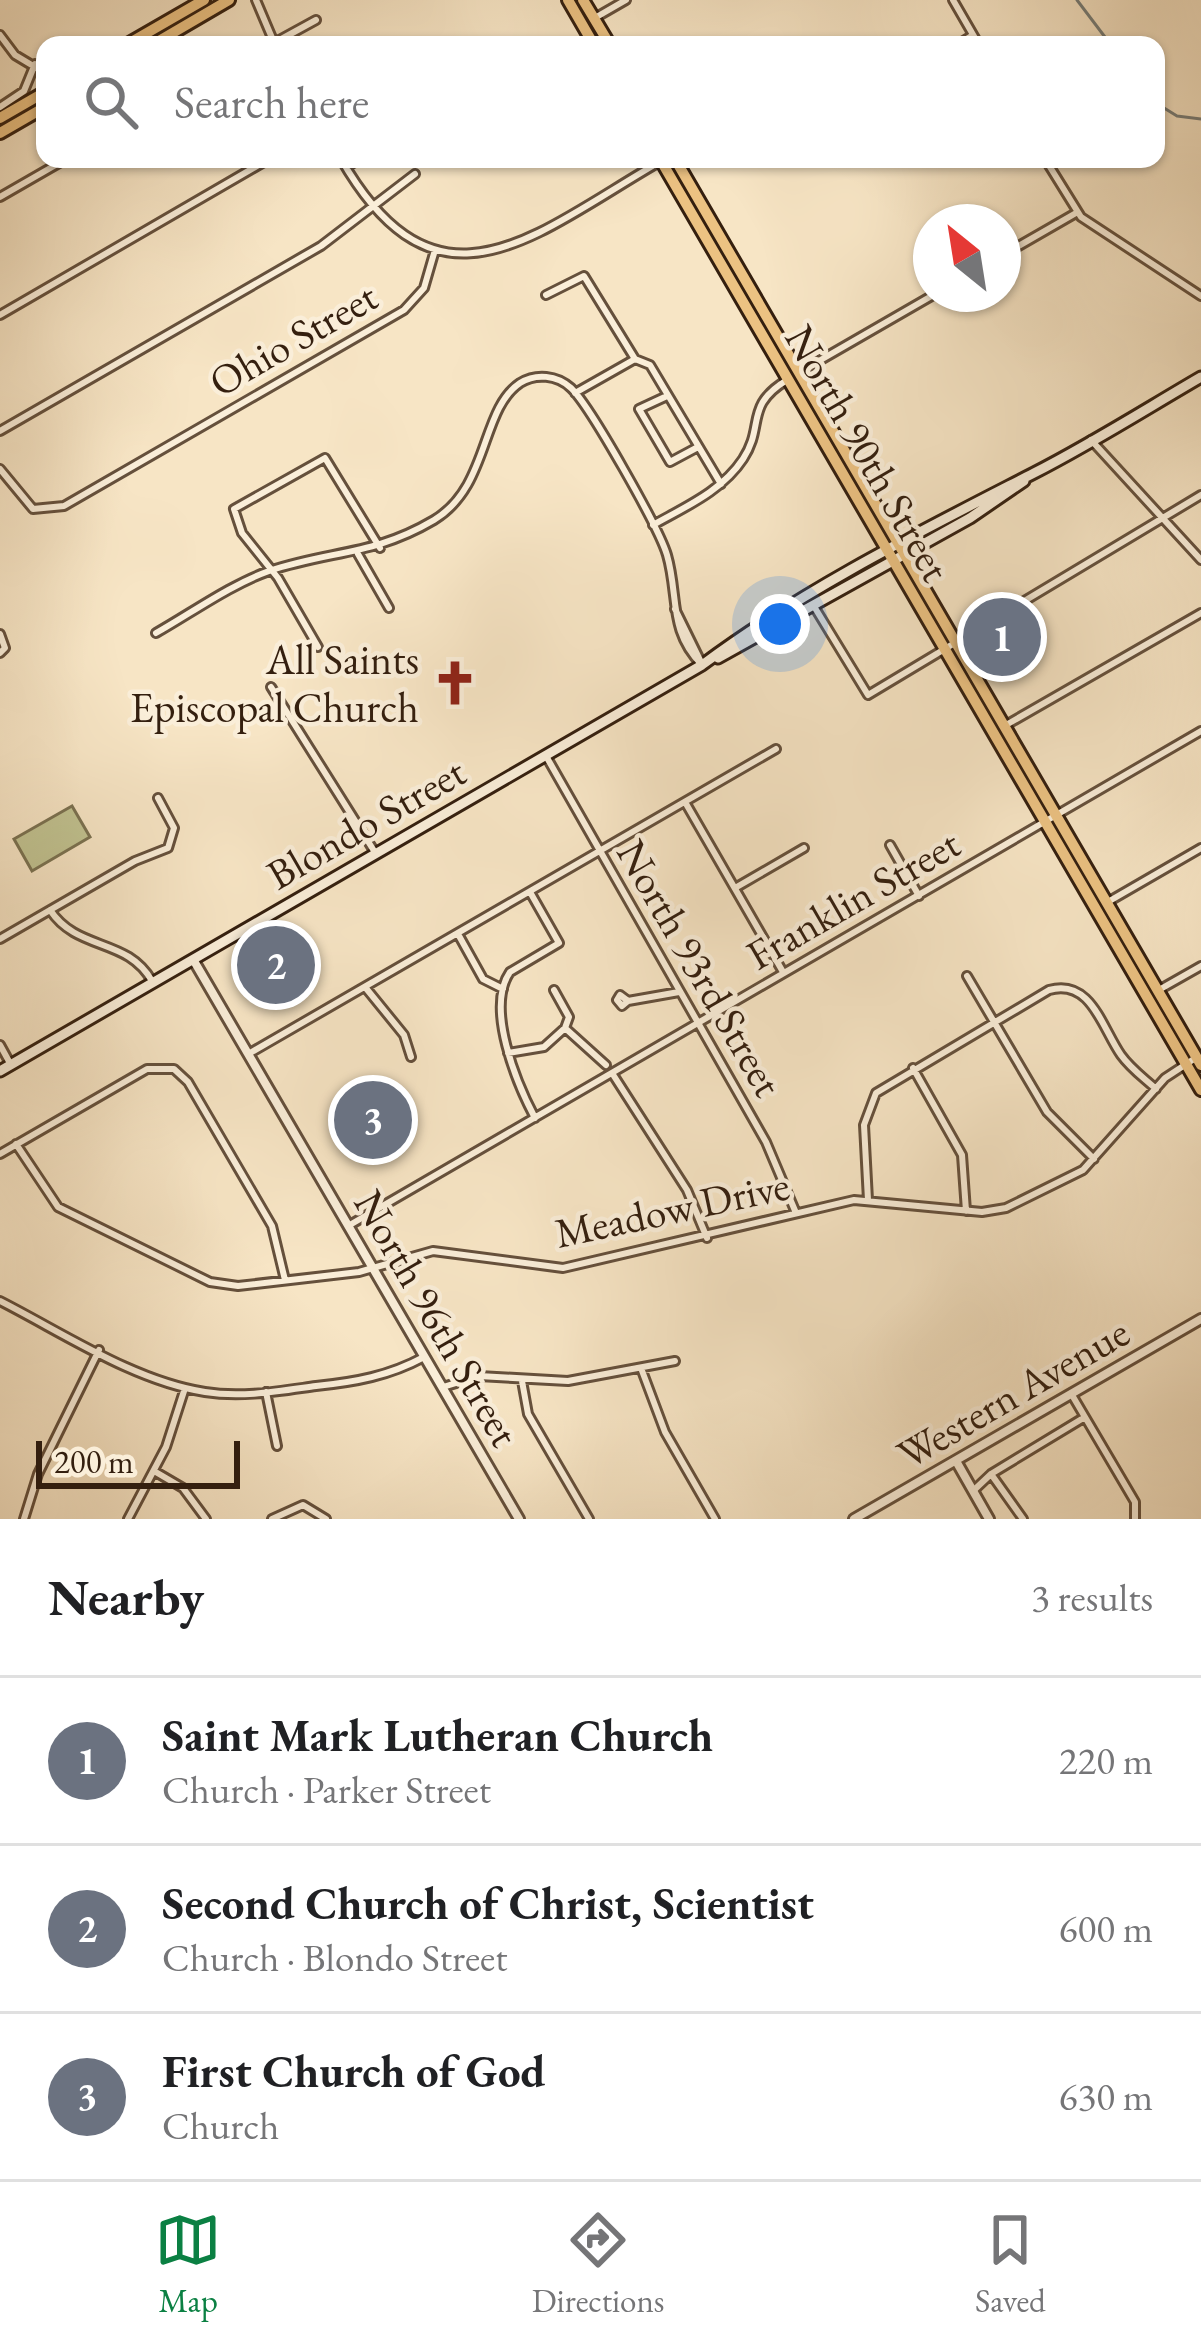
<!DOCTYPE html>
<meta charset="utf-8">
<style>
:root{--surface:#fff;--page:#f6f6f6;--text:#202124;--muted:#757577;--line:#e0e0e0;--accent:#0b8043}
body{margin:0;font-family:"EB Garamond",serif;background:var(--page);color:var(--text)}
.compass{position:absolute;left:913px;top:204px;width:108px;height:108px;border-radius:50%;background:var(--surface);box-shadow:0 3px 9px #0004;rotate:330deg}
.scale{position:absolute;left:36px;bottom:30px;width:204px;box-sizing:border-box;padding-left:12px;border:6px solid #341f0f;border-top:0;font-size:33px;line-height:42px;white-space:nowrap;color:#341f0f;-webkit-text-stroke:9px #faeed9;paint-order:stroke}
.you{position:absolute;left:780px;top:624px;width:42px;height:42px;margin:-30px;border:9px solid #fff;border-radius:50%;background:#1a73e8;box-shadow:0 0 0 18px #1a73e833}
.badge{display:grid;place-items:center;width:78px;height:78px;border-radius:50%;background:var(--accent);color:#fff;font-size:39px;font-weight:700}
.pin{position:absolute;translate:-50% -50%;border:6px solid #fff;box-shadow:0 3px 12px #0006}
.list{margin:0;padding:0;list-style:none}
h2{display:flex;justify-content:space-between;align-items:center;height:156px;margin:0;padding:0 48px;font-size:51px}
h2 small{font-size:39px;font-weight:400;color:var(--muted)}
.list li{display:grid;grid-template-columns:78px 1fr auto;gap:36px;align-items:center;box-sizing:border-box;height:168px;padding:0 48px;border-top:3px solid var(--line)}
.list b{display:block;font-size:45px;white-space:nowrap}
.list p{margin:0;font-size:39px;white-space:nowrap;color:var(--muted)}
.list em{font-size:39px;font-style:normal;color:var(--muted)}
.icon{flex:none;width:66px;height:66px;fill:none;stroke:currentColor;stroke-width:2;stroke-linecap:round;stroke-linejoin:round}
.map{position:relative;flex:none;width:1201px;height:1519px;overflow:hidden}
.search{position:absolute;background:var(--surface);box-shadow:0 3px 9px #0004;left:36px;right:36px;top:36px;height:132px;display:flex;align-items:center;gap:30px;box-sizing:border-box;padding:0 42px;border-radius:24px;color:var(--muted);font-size:45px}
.sheet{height:660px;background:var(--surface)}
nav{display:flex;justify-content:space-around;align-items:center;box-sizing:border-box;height:168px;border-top:3px solid var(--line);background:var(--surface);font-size:33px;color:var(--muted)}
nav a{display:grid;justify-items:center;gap:6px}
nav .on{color:var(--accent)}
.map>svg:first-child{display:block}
</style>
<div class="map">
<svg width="1201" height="1519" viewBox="0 0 1201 1519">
<rect width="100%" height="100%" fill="#f7e5c5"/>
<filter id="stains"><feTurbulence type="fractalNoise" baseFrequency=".00167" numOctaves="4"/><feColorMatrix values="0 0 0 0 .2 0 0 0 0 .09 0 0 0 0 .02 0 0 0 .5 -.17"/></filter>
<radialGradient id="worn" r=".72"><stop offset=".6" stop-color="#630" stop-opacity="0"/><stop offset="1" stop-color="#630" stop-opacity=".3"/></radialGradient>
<path fill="#c1c391" stroke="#7a7150" stroke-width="3" d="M72,806L90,837L32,871L14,839Z"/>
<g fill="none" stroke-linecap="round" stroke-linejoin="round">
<path stroke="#767d79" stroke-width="3" d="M1077,0L1111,45
M1156,103L1177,116L1201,119"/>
<g stroke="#65503c" stroke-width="12">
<path id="minor" d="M256,0L275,45
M953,0L979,45
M593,19L626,0
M0,35L15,55L45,73
M274,43L316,20
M957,45L973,35
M0,107L24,91L35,64
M341,159C438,328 536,233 661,161
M1045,159L1081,217L1201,296
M346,167L360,159
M0,197L66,159
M1003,255L1076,213
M546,295L584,276L635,359L575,393
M0,315L269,159
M635,359L650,365L721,484
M798,373L935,294
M667,396L639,409L670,462L698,447
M0,431L321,246L415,174
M1091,440L1201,560
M0,469L33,509L64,506L404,310L424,288L435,250
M653,525C685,507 722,491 743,459C765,426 744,406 787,380
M358,554L389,608
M815,608L868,695L1201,495
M675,609L701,662
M156,633C193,612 230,585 269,571C331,550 373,556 434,520C490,486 480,410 520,383C536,373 557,375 571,388C590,406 659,528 667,555C679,596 668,631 702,665
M0,634L5,648L0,653
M318,647L278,578L242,533L234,509L325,458L380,548
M271,687L376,854
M1006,725L1201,613
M546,756L766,1142L796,1213
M685,802L783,972
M890,845L919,896
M735,888L804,848
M530,892L559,943L510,972C485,1008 517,1084 535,1118
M1106,903L1201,848
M50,910C78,952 127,937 152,981
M458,934L483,979L503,989
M0,939L135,861L168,848L174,828L158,798
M967,976L1047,1112L1094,1159
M365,987L404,1035L411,1057
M554,990L569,1017L565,1028
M1157,991L1201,966
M628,1001L622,1006L617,1000L620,995L628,1001L679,992
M565,1028L606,1065
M0,1045L11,1065
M250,1053L776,749
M508,1053L544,1047L565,1028
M913,1068L962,1155L966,1211
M612,1073L687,1190L707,1238
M16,1144L58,1207L210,1282L238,1286L359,1272L433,1251L563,1268L854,1200L982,1212L1006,1208L1083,1170L1165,1078L1197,1057
M0,1154L147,1069H174L188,1082L272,1226L285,1280
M868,1200L864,1125L876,1093L1049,990C1091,978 1102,1028 1121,1055C1131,1069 1144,1078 1156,1089
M348,1226L1201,731
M0,1301C63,1333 134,1381 205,1392C242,1398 280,1391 316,1386C355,1382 389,1376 424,1357
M641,1368L665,1432L715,1519
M522,1381L528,1414L589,1519
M443,1387L479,1376L568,1381L675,1361
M266,1392L277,1446
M1072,1395L1135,1502V1519
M154,1471L183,1488L206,1519
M973,1491L991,1474
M24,1519L38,1474L99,1350
M128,1519L166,1447L185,1388
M272,1519L303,1505L326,1519
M1023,1519L991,1474L1085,1417"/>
</g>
<g stroke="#65503c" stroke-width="14">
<path id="tertiary" d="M194,961L519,1519
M956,1461L989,1519
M854,1519L1201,1319"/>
</g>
<g stroke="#341f0f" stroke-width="15">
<path id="secondary" d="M718,658L970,518L1024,481
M0,1071L702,665C804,589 921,531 1034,473C1091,444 1146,409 1201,377"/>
</g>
<g stroke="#341f0f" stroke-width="16">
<path id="primary" d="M568,0L594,45
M583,0L610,45
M126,45L204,0
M152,45L229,0
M0,118L45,92
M0,133L45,107
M660,159L1201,1090
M675,159L1201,1065"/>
</g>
<use href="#minor" stroke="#faeed9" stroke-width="6"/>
<use href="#tertiary" stroke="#faeed9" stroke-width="8"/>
<use href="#secondary" stroke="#faeed9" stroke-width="9"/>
<use href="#primary" stroke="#ecc282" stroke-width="10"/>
</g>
<defs>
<g id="church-bare" transform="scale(3.6)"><path d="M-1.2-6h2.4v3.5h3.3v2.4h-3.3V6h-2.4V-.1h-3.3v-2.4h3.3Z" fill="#8f2418" stroke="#faeed9" stroke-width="2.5" paint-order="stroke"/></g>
</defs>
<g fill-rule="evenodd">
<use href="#church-bare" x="455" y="683"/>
</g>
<g text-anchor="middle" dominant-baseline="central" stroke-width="9" stroke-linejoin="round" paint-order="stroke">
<g font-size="42" fill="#341f0f" stroke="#faeed9">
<text transform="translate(293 339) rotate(-30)">Ohio Street</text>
<text transform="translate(868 453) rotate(60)">North 90th Street</text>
<text transform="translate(366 823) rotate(-30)">Blondo Street</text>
<text transform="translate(853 899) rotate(-30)">Franklin Street</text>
<text transform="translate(700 968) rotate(60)">North 93rd Street</text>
<text transform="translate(672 1209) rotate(-12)">Meadow Drive</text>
<text transform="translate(437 1318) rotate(60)">North 96th Street</text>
<text transform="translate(1013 1393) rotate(-30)">Western Avenue</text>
</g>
<g font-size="42" fill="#341f0f" stroke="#faeed9" text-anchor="end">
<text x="419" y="659">All Saints<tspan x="419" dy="48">Episcopal Church</tspan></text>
</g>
</g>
<rect width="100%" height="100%" filter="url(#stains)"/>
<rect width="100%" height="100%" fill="url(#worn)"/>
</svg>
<svg class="compass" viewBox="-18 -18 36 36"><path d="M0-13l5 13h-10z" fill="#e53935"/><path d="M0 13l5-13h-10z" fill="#757577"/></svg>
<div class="scale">200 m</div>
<div class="you"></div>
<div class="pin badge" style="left:1002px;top:637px;background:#6b7280">1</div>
<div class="pin badge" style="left:276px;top:965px;background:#6b7280">2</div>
<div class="pin badge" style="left:373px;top:1120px;background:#6b7280">3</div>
<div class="search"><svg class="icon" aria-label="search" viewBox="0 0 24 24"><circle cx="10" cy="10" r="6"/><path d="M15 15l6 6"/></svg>Search here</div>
</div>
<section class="sheet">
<h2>Nearby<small>3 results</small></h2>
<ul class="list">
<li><span class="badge" style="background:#6b7280">1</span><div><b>Saint Mark Lutheran Church</b><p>Church · Parker Street</p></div><em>220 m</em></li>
<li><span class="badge" style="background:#6b7280">2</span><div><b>Second Church of Christ, Scientist</b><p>Church · Blondo Street</p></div><em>600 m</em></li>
<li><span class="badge" style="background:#6b7280">3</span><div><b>First Church of God</b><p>Church</p></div><em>630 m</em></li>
</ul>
</section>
<nav>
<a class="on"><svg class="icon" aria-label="map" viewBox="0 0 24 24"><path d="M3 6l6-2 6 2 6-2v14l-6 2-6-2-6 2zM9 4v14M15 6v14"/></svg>Map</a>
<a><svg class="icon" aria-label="directions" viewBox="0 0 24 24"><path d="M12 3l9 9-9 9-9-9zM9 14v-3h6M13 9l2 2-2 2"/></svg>Directions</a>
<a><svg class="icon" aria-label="saved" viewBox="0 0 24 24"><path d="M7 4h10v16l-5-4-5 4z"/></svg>Saved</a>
</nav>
